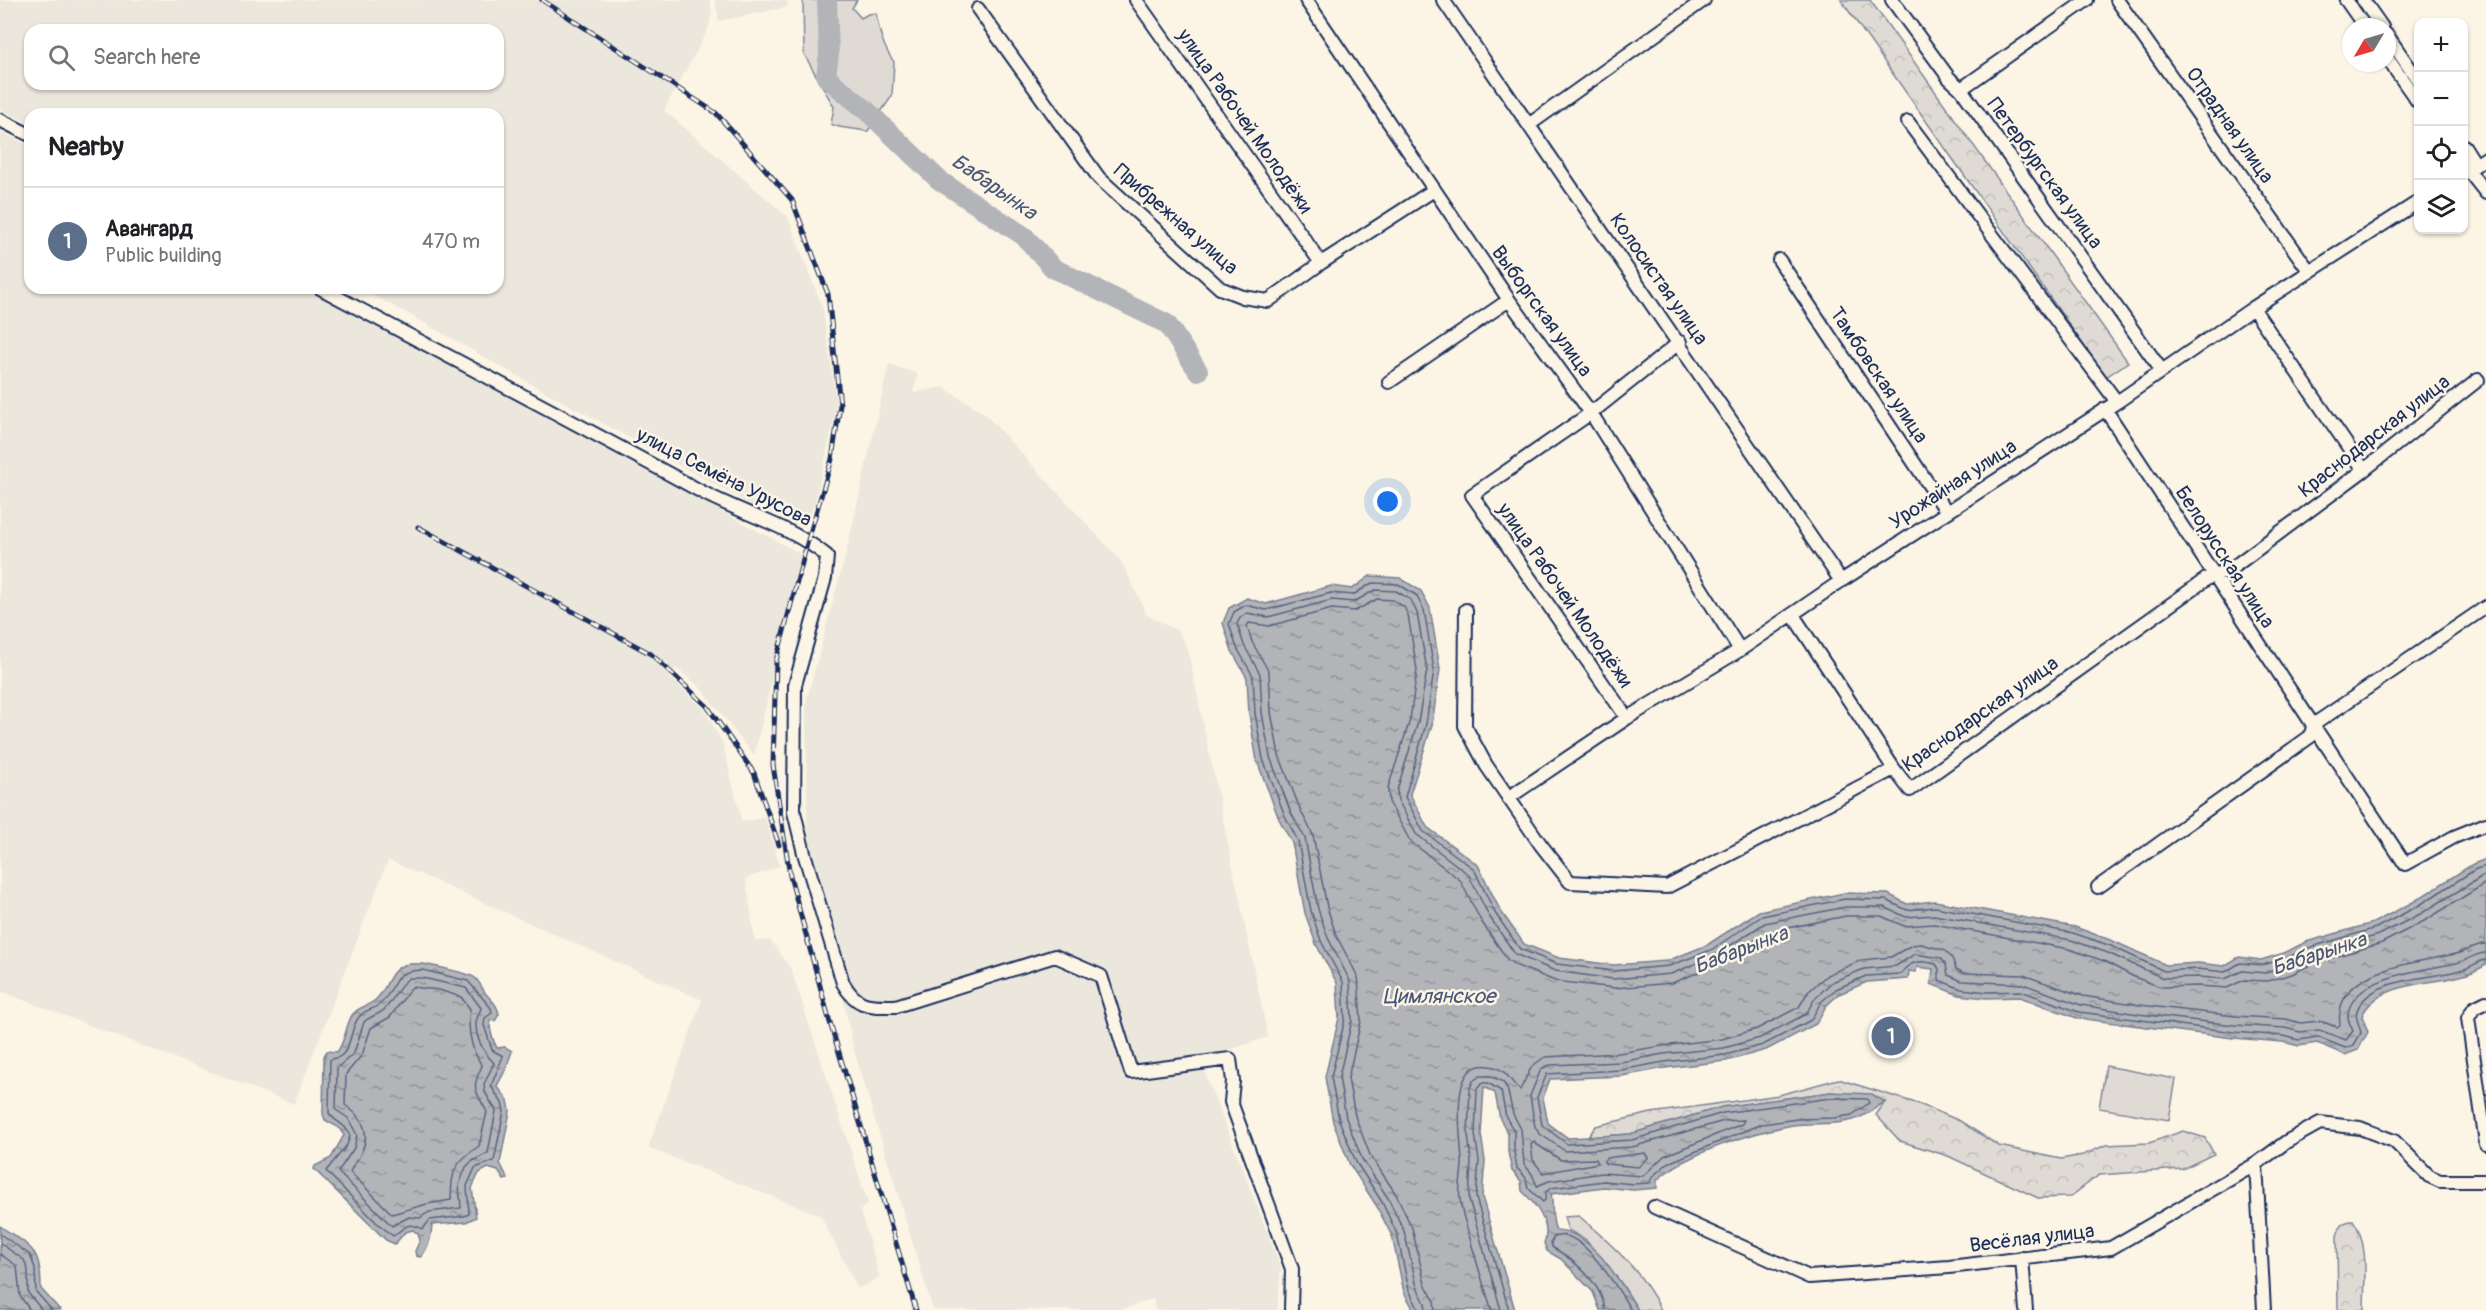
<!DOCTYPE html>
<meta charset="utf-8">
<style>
:root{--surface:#fff;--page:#f2f2f2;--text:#202124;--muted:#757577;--line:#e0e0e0;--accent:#1a73e8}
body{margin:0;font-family:Pangolin,sans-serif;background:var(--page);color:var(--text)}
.controls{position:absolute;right:18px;top:18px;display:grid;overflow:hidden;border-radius:12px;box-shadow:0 2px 4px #0004}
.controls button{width:54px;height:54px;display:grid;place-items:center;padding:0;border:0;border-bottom:2px solid var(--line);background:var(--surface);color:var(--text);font:30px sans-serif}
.compass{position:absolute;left:2342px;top:18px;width:54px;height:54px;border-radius:50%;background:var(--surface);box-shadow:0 2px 4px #0004;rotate:232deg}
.you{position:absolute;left:1388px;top:502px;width:21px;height:21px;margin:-15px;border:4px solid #fff;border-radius:50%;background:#1a73e8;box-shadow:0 0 0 9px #1a73e833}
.badge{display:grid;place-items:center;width:39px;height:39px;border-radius:50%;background:var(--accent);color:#fff;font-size:20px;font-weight:700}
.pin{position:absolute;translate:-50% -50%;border:3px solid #fff;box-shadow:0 2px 6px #0006}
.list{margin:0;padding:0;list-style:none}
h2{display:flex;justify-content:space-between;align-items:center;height:78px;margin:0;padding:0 24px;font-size:26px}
h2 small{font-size:20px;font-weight:400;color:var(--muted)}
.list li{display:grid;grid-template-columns:39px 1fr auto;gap:18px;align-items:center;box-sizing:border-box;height:108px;padding:0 24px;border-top:2px solid var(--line)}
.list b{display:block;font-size:22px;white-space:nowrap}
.list p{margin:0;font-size:20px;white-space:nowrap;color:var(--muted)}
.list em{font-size:20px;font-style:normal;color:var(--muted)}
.icon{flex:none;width:33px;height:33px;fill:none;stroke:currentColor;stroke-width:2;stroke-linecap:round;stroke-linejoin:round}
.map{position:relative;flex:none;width:2486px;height:1310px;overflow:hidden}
.search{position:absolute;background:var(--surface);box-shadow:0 2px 4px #0004;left:24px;top:24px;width:480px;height:66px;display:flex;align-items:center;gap:15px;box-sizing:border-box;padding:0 21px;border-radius:18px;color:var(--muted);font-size:22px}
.panel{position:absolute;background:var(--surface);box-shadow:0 2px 4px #0004;left:24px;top:108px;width:480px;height:186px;border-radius:18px}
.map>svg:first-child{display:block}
</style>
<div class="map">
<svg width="2486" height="1310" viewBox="0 0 2486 1310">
<defs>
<pattern id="forest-crowns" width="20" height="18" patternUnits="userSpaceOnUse" patternTransform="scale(1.5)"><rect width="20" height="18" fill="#dfdbd4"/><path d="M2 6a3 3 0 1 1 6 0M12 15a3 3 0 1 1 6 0" fill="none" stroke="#bfbcb8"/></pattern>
<pattern id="water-ripples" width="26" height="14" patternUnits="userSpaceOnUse" patternTransform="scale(1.5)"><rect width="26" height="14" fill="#b2b4b8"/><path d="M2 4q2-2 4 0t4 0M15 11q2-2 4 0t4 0" fill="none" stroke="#909399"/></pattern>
</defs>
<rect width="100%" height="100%" fill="#fcf5e5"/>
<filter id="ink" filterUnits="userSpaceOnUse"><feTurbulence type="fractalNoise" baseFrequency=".0167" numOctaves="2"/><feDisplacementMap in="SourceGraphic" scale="12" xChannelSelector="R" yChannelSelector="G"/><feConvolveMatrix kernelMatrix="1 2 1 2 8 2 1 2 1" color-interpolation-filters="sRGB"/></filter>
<g filter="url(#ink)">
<path fill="#ece7dc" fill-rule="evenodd" d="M0,0H710L712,12L708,30L664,110L788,217L823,309L837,408L815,502L806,525L748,503L533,385L405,312L358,288H498V114H30V124L0,109ZM30,30H498V84H30Z
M715,0H786L788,7L719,21Z
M0,132L30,146V288H305L801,554L754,756L700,687L676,668L670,677L704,709L723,744L742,822L765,817L780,866L746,879L755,941L770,940L791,969L868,1203L860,1211L880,1277L858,1289L820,1215L648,1148L702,1000L388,860L294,1104L0,991Z
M889,364L918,374L913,393L943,387L984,413L1121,561L1147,615L1178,631L1188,650L1268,1037L1200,1060L1281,1268L1277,1310H1155L1153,1299L1120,1310H933L854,1051L807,828L806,702L847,549Z"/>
<path fill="#dfdbd4" stroke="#7d8599" stroke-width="1.5" d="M803,0H857L852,8L861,18L868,14L876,13C879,30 883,48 894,62L892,96L867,132C855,127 842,130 831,124L834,107L804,54Z
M2106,1066L2176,1079L2169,1120L2099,1108Z
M1579,1216C1610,1243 1643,1272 1661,1310H1638L1622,1284L1585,1239L1568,1230L1564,1217Z"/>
<path fill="url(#forest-crowns)" stroke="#7d8599" stroke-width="1.5" d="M1841,0H1870L2128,362L2106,377Z
M1838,1079L1919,1104L1960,1121L1999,1146L2061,1159L2083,1155L2106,1145L2149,1143L2183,1131L2205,1138L2214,1154L2182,1169L2099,1175L2070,1197L2038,1198L1948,1156L1900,1141L1876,1115L1885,1102L1831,1092L1722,1107L1630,1134L1588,1137L1596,1126L1651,1113L1779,1095Z
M2353,1220C2370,1244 2364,1281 2364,1310H2338L2337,1236L2341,1224Z"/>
<path fill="url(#water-ripples)" stroke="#767f94" stroke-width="1.5" d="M1370,576L1400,578L1421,591L1430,608L1440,669L1432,725L1410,794L1427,827L1478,865L1500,910L1524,944L1559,958L1614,965L1667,961L1707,945L1759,911L1844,893L1888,894L1907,904L1935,901L2075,927L2113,941L2166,965L2198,963L2224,966L2239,957L2261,960L2284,953L2306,942L2373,923L2415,901L2473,864L2486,859V965C2479,969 2472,973 2464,975C2434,984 2376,982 2362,1016L2368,1032L2358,1050L2345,1055L2317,1043L2299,1046L2283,1042L2233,1038L2077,1018L2020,997L1986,998L1959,995L1931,984L1933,969L1917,967L1916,972L1909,971L1908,979L1867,982L1839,994L1826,1006L1816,1024L1766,1050L1726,1061L1665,1068L1622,1076L1550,1079L1543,1098L1548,1123L1568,1138L1588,1137L1630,1134L1722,1107L1831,1092L1872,1094L1885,1102C1875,1108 1864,1117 1853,1120C1833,1126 1813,1122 1793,1125C1754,1132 1686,1153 1657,1180V1188L1633,1190L1604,1187L1551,1194C1554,1207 1550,1217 1556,1230C1591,1230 1621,1283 1638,1310H1600L1593,1292L1561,1259L1547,1251L1544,1243C1552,1224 1535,1203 1522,1191L1521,1181L1512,1171L1508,1152V1133L1500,1119L1495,1093L1484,1087L1481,1134L1485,1161L1482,1197L1515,1310H1414L1404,1292L1392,1236L1376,1205L1350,1165L1333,1122L1325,1077L1339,1018L1337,983L1316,944L1305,913L1292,843L1279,819L1257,761L1249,714L1247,678L1232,651L1223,623L1229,608L1247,598L1266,604L1331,586L1352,589Z
M423,964C433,966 469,973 475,978C480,982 482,989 486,994C492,1001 497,1004 499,1014L495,1021L490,1020C489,1029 493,1041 497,1048L505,1047L512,1051L506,1069L497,1086L508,1100L510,1111L500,1163L508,1179L504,1180L498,1171L488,1168L479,1173L472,1188L476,1217L466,1222L432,1225C431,1238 429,1247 421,1257L416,1256L415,1251L420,1240L418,1234L413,1230L405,1232L395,1244L386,1240L314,1169L315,1166L331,1158L344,1135L338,1127L325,1120L323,1114L324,1056L327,1051L337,1052C345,1042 345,1029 351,1017C357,1007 366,1007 374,1001C387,992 388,970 404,965C410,963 418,964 423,964Z
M0,1226C32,1248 41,1248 41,1289L60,1310H0Z"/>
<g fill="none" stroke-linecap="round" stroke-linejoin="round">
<path stroke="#576482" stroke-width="1.5" d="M423,970L468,981L491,1008L492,1013L485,1018L484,1025L492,1050L503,1056L491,1086L502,1103L504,1111L494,1161L475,1168L467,1186L469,1214L464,1216L430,1220L423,1229C406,1221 406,1227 393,1236L376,1222L326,1171L347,1145L350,1136C346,1123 335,1123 329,1113L330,1060C334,1057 338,1059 342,1055C352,1046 350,1028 359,1017C364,1010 372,1010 379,1005C400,987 387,971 423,970Z
M409,978H423L466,988L481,1008C480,1012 477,1017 476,1022C475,1038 484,1053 494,1063L484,1084L485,1092L496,1111L488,1153L471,1162L466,1167L459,1185L461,1208L429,1212L420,1218L409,1217L392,1226L338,1172L354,1148L357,1135L348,1118L336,1110L337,1068L354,1053L364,1022C370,1016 379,1015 385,1009C394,1000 398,986 409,978Z
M412,987L439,990L461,997L470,1009C467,1030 470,1048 482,1066C470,1090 476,1090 487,1112L479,1146C453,1164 452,1170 451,1200L427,1204L392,1214L350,1172C353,1164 359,1159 362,1151C371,1131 361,1116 345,1105L346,1074L362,1055L371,1028L390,1017Z
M1533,1142L1561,1160L1596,1159L1598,1163L1543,1173L1533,1160L1531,1145Z
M1645,1153L1648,1158L1638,1167L1606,1164L1604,1162L1606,1158Z
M0,1234L30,1255L35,1268L36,1292L52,1310
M0,1243L24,1260L28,1270V1293L42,1310
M0,1254L17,1266L20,1296L30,1310
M1419,1310L1409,1290L1397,1234L1382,1202L1356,1162L1339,1120L1331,1077L1345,1019L1343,982L1321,941L1311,911L1298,841L1285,816L1263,759L1255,713L1253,676L1237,648L1229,624L1234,612L1246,605L1266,610L1331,593L1353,595L1372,583L1398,584L1416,595L1424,610L1434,670L1426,724L1405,797L1423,831L1474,869L1495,913L1520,949L1557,964L1614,971L1669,966L1711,950L1762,916L1845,899L1886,900L1907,910L1935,907L2073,933L2111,946L2164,971L2198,969L2225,972L2240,963L2263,965L2286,958L2308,948L2376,928L2418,906L2476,869L2486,866
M1426,1310L1425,1303L1417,1287L1404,1231L1388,1198L1362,1159L1346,1118L1339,1077L1352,1020L1350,981L1328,938L1318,909L1305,838L1291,813L1270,757L1262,713L1260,674L1244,645L1237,624L1240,618L1247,613L1268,617L1332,600L1354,602L1375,590L1396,591L1411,600L1417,613L1427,670L1418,722L1397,790L1398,800L1416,834L1468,874L1489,916L1515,954L1555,971L1613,979L1671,974L1714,956L1765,923L1846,907H1884L1906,917L1934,915L2071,940L2108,953L2163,978L2198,977L2225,979L2242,971L2266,973L2289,965L2311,955L2379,935L2422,913L2486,874
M1435,1310L1434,1300L1425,1284L1412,1228L1396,1194L1370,1155L1355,1116L1348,1078L1361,1021L1358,977L1336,935L1327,907L1313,835L1300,809L1279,755L1271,712L1269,672L1252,642L1247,626L1249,623L1269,626L1332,609L1355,611L1377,599L1393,600L1404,607L1408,615L1417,670L1410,720L1388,788L1389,802L1410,841L1460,880L1481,921L1507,959L1515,965L1555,981L1615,988L1672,983L1719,964L1768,932L1846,916H1881L1904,926L1934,924L2069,949L2104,961L2134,977L2161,987L2198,986L2227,988L2244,980L2268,981L2292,974L2314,963L2382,943L2426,920L2486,883
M1492,1310C1483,1285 1476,1260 1469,1235C1466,1224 1461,1211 1460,1199C1458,1187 1462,1175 1462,1163C1462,1140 1446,1059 1489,1066C1509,1069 1509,1082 1520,1090L1532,1066L1545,1057L1619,1053L1662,1046L1722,1039L1757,1029L1799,1007L1808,992L1827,975L1862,960L1891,957L1912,945L1921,944L1944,950L1952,958L1956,969L1964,973L2023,975L2083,996L2140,1005L2235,1016L2286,1019L2300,1023L2320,1021L2337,1027L2340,1025C2332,968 2418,963 2455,954C2466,952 2474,944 2486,944
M1501,1310L1469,1199L1471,1161L1468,1134L1470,1088L1473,1081L1480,1076H1491L1503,1082L1507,1088L1513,1114L1521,1129L1524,1164L1532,1174L1537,1186L1549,1181L1602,1173L1643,1176L1664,1156L1742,1124L1744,1120L1724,1121L1632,1147L1565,1151L1540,1134L1535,1127L1530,1096L1541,1069L1550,1065L1621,1062L1663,1054L1724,1048L1760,1038L1806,1014L1815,998L1832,982L1864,969L1896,966L1915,954L1941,958L1946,965L1948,975L1962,981L2023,984L2081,1005L2138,1014L2234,1025L2285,1028L2300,1032L2319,1030L2346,1040L2353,1031C2351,1026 2347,1020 2348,1013C2355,975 2426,970 2456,963C2467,961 2475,953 2486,953
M1509,1310L1476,1198L1479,1161L1475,1134L1477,1089L1482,1083H1488L1501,1091L1506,1117L1514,1131V1152L1517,1168L1526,1178L1528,1188L1543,1202L1545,1200L1546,1192L1551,1188L1604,1181L1633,1184L1649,1183L1653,1176L1668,1163L1762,1124L1797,1119L1834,1118L1852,1115L1869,1103L1867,1099L1831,1098L1723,1113L1632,1140L1567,1144L1542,1125L1537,1097L1547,1074L1621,1070L1664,1062L1725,1055L1763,1045L1811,1020L1821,1002L1836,989L1866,976L1901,974C1910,960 1921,960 1936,964L1939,969V980L1961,989L1987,992L2021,991L2079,1012L2234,1032L2284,1036L2299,1040L2318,1037L2345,1048L2354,1045L2361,1033C2359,1022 2353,1016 2359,1006C2377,976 2435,979 2464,969C2472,967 2478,961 2486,960
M1605,1310C1602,1283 1574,1260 1552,1247L1551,1242L1554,1237C1558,1236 1563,1235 1567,1236C1590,1243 1619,1290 1631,1310"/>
<path stroke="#b2b4b8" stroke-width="20" d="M827,0L829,54L826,77L866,110L939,180L1024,236L1053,268L1167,324L1198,371"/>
<g stroke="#1b2f5e" stroke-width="16">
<path id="street" d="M1136,0L1321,263
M1306,0L1509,300L1591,413L1740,650
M1443,0L1841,581
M1892,0L1949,78L1961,89L2162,371
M2117,0L2310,272
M2346,0L2365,27
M2363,0L2382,27
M978,9L1099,178L1220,288L1243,297L1268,301L1321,263L1434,190
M2387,35L2418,80
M2387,58L2418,102
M1961,89L2087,0
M0,120L30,135
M1908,122L2117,402
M1530,124L1704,0
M2464,146L2476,165
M2464,165L2486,193
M2464,173L2486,158
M1779,260L1947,512
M320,288C447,356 575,422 702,492C743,514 791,526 827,556L825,578L795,685L794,812L804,853L843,983C857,1008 869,1006 896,1006L1055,956L1101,976L1131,1072L1230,1059L1233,1081L1231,1102L1292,1269L1291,1310
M2253,308L2364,470
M1389,382L1509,300
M2105,409L2313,725L2486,607
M1466,610L1465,726L1486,765L1541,845L1570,882L1667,887L1894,769L1910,790L2212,575L2228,571L2364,470L2478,380
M1793,615L1894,769
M1627,718L1472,495L1591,413L1680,342
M2313,725L2405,864L2454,837L2486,824
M1508,798L1627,718L1740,650L1841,581L2117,402L2253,308L2418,202
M2098,887L2311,736L2313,725
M2486,1002L2474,1008L2468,1018L2486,1144
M2256,1164L2264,1310
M1654,1207L1809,1277L1949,1267L2111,1248L2256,1164L2286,1142L2320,1123L2360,1128L2394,1141L2429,1176L2440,1181H2486
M2022,1258L2026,1310"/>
</g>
<use href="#street" stroke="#fcf5e5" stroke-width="12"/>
<g stroke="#1b2f5e" stroke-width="5">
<path id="rail" d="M542,0L716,113L792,200L828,294L840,405L832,459L808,540L776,661L773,765L790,876L829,1019L916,1310
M418,527L651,654L707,706L754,773L779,845"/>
</g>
<use href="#rail" stroke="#fcf5e5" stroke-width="3" stroke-dasharray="9" stroke-linecap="butt"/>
</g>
</g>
<g text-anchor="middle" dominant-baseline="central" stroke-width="5" stroke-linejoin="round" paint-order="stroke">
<g font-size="20" fill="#1b2f5e" stroke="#fcf5e5">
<text transform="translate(1245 121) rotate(55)">улица Рабочей Молодёжи</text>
<text transform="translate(2230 125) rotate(55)">Отрадная улица</text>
<text transform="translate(2045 173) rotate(54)">Петербургская улица</text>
<text transform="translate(1176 219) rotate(41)">Прибрежная улица</text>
<text transform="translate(1659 279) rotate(55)">Колосистая улица</text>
<text transform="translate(1542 311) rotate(54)">Выборгская улица</text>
<text transform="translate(1879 375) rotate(56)">Тамбовская улица</text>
<text transform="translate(2374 436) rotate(-38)">Краснодарская улица</text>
<text transform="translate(724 477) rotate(27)">улица Семёна Урусова</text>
<text transform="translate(1953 484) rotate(-33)">Урожайная улица</text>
<text transform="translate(2225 557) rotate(57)">Белорусская улица</text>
<text transform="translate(1565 595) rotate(55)">улица Рабочей Молодёжи</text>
<text transform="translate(1980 714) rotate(-35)">Краснодарская улица</text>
<text transform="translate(2032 1238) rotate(-7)">Весёлая улица</text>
</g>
<g font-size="21" font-style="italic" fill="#485779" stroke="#fcf5e5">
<text transform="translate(994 187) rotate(35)">Бабарынка</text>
<text transform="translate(1741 950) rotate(-21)">Бабарынка</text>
<text transform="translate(2319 954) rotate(-18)">Бабарынка</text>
<text x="1439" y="996">Цимлянское</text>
</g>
</g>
</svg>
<div class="controls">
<button>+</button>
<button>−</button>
<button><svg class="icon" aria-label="locate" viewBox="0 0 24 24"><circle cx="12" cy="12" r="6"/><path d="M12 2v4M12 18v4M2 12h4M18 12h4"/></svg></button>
<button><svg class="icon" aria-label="layers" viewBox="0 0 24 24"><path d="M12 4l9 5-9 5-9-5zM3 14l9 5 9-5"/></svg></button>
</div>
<svg class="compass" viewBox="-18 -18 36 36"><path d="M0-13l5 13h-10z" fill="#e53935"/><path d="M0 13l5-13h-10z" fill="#757577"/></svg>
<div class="you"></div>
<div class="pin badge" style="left:1891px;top:1036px;background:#5c6f8a">1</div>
<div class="search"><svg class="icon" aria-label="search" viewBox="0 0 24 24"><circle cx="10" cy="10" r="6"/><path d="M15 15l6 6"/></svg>Search here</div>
<section class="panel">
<h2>Nearby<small></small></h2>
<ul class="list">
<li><span class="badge" style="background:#5c6f8a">1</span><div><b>Авангард</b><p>Public building</p></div><em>470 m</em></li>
</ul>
</section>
</div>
